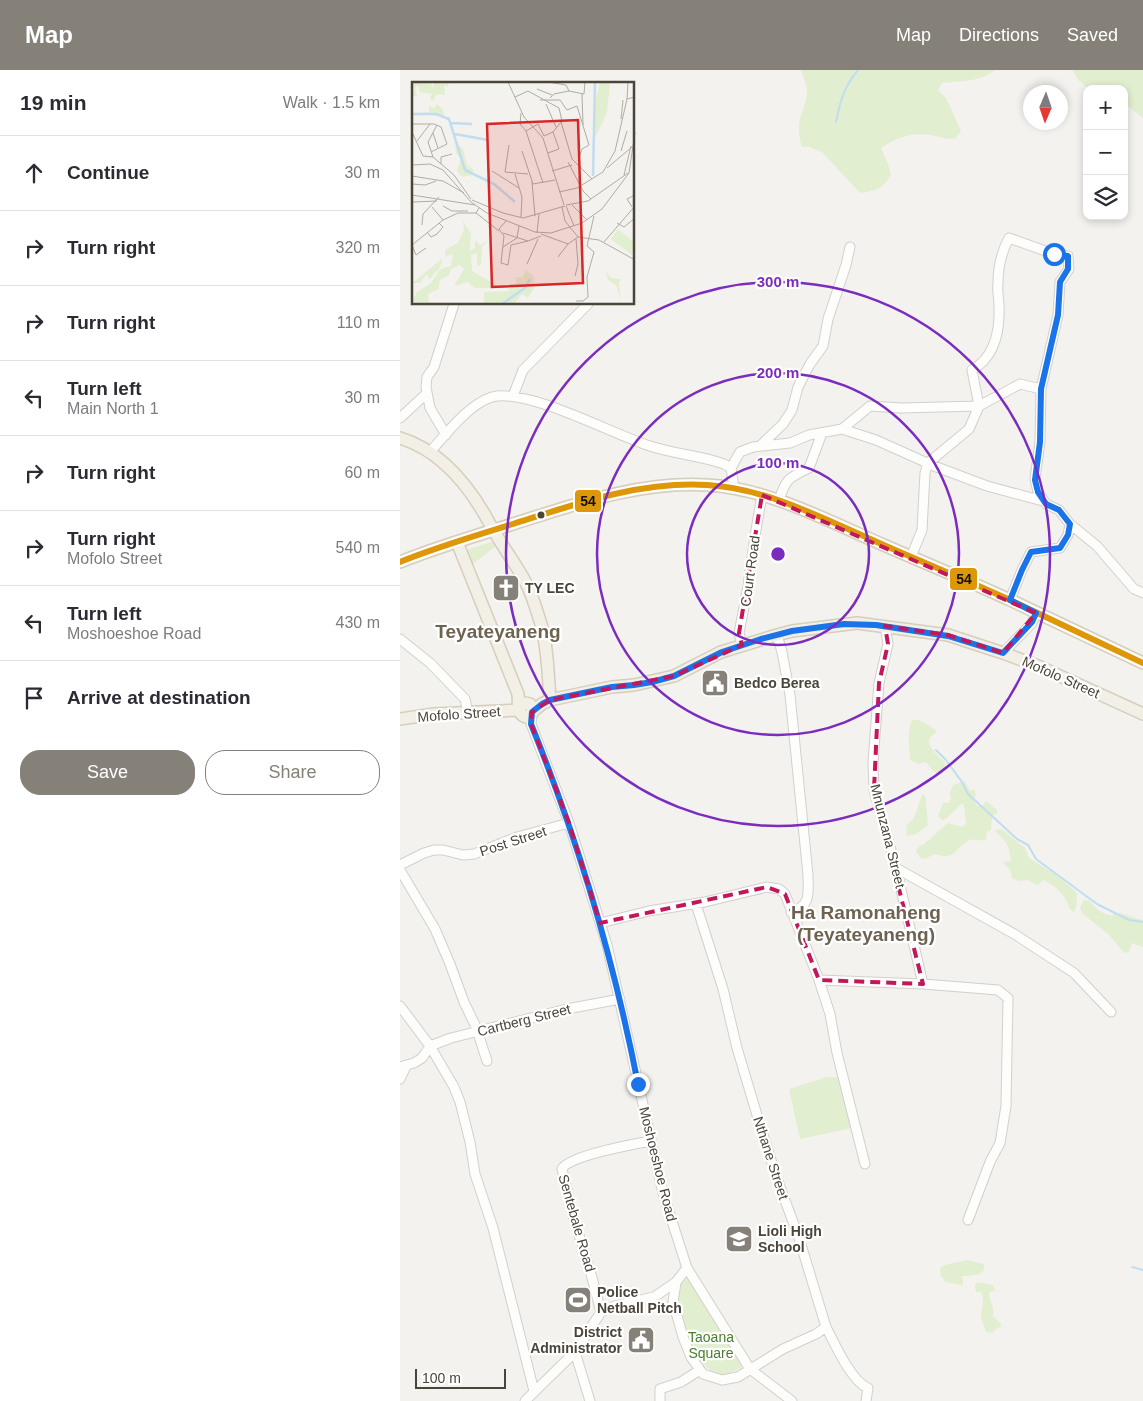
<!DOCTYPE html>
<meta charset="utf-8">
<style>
:root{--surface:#fff;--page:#f2f2f3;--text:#2b2b33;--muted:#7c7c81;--line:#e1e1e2;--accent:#868178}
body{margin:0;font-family:Helvetica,sans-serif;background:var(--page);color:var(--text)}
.controls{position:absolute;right:15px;top:15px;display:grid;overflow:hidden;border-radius:10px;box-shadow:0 2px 8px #0003}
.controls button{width:45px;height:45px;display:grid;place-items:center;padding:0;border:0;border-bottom:1px solid var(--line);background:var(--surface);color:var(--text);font:25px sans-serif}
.compass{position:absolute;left:623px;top:15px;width:45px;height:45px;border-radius:50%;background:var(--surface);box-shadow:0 2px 8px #0003;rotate:182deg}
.scale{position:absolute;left:15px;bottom:12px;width:91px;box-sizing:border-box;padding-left:5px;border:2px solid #4b4439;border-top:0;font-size:14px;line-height:18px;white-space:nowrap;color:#4b4439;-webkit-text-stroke:4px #fff;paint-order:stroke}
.stop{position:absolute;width:15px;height:15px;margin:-11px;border:4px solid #1a73e8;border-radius:50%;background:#fff}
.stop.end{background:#1a73e8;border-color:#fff;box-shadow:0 1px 5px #0008}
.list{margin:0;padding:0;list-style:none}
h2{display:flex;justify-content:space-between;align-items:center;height:65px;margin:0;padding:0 20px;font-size:21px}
h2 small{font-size:16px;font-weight:400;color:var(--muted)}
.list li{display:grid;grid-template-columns:32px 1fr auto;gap:15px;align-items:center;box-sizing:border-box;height:75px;padding:0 20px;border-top:1px solid var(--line)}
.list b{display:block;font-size:19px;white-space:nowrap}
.list p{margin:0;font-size:16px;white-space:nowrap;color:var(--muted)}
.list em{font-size:16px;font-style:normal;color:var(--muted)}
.actions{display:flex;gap:10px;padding:15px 20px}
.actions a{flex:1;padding:11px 0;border:1px solid var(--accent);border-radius:20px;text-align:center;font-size:18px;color:var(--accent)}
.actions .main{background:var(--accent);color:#fff}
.icon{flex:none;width:28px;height:28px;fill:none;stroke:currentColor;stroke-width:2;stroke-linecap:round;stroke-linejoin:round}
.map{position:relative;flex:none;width:743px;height:1331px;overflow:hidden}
header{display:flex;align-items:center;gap:30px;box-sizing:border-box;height:70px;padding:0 25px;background:var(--accent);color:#fff}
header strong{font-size:24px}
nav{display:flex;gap:28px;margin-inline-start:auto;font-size:18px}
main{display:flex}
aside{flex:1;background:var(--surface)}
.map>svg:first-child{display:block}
</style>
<header>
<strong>Map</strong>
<nav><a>Map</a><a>Directions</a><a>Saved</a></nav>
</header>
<main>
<aside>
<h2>19 min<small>Walk · 1.5 km</small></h2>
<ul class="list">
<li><svg class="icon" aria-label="ahead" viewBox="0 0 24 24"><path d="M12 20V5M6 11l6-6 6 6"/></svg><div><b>Continue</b></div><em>30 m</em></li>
<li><svg class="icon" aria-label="right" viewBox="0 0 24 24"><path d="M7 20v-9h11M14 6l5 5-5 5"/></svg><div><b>Turn right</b></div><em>320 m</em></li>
<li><svg class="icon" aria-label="right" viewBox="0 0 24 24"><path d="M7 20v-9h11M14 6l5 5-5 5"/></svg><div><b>Turn right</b></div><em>110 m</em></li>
<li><svg class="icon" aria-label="left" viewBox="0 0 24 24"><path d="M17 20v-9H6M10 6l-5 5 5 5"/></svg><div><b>Turn left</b><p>Main North 1</p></div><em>30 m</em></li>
<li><svg class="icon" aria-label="right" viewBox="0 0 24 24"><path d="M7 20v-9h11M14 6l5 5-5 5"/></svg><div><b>Turn right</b></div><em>60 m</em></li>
<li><svg class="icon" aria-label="right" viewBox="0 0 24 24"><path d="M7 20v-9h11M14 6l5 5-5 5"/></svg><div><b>Turn right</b><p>Mofolo Street</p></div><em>540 m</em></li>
<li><svg class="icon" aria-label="left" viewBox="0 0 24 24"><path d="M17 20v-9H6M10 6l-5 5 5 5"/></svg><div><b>Turn left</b><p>Moshoeshoe Road</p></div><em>430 m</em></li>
<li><svg class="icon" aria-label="arrive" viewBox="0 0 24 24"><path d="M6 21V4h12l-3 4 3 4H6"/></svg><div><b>Arrive at destination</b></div></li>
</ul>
<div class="actions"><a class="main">Save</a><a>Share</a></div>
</aside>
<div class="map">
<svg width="743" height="1331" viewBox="0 0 743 1331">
<rect width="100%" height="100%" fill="#f4f2ee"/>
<path fill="#e1eecf" d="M401,0H595C580,12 561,11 542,13L538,21L546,28L561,61L555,69C546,69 539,67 531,65C512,62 497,67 481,78L488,94L491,105C482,119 476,121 460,123L422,82L409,77H402C399,68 398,59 400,49C402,40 407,32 407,23C407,15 403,7 401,0Z
M673,0H743V48L724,33V19H689L678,10Z
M94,471L96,476L73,494L67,480Z
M512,650H519L536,660V663C519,671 537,685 545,692L544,703L540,705L532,700L527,693L523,692L519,694L510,690C509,676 507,663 512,650Z
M565,711L569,720H574L576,724L574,731L577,736L583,735L586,731L597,740V743L592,746L591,760L587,762L586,770C580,772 576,768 570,770C556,775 557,792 535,784L525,789L520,788L516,781L519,776L524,774L548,753L562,757L566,754L564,735L561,734L546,749L542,750L538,746L543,733H549L551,729L550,723L553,715Z
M522,724L526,727C525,737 529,745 527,756L516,764L507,766L506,756L513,749L516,743Z
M599,759L603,760L625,778L629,788L648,800L653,802L674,820L677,823L676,838L674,842C669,839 669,837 667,832C662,822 654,815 644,810L637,815L628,810L619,811L612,808L610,800L603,792L611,791L609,779L605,771L595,761Z
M684,830L690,831C696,840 702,843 712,846L715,843C725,843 733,848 743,850V877L732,873L729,882L724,883L708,864L682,843L680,837Z
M427,1007H439L452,1058L400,1069L389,1019Z
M567,1190L584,1194V1200L580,1204L568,1206H563L562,1207L563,1211V1215L546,1212L541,1206L540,1198L545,1195Z
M288,1207L320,1258L342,1295L340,1298C335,1301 328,1305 322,1305C299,1304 279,1249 278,1230C278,1225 279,1220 280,1215Z
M577,1212L593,1215L595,1220L589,1223C590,1234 594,1233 593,1246L601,1254V1257L595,1259L592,1263L586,1262C585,1257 581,1251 581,1246C581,1237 586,1231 581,1222H576L575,1216Z
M185,1216L190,1240L172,1244L166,1221Z"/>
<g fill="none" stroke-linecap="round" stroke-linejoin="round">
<path stroke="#c0ddf1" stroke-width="2" d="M436,52C440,32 444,16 458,0
M536,680L546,690L562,712L568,724L617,769L628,775L636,789L697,834L729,850L743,852
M732,1197L743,1200"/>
<g stroke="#d2d0cb" stroke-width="11">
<path id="minor" d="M113,326L123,300L188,234
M0,348L26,324
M442,359L470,336L501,338L579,336L572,300C595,287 600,261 599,236C599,229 597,221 598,213C598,198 602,181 609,168L654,184L668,186L669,199L660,212L658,245L641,319L640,372L635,409L638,422L646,434L659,440L670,454L668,465L660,478L631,482L622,500L610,530
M46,365L30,338L26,317L27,307L34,297L54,234
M360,376L383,354L392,340L398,317L410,294L423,276L428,249L446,195L450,177
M30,382C46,364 69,334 92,327C127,318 210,363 247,375C272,384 299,385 324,394L331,398L334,418
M331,398L340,382L353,377L390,373L409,365L442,359L476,370L534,396L587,416L643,431
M379,430C386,409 388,408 409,398L422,363
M670,454L697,476L734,519L743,523
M511,487L522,460L525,403L528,393L569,359L579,336L620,314L641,319
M485,556L488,574L479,613L473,692L474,720L496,798L523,914
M377,565L382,582L390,625L408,805C408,822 412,836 391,842
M0,569L30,593L65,629L68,643
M342,575L339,563L348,516L355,466L362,425
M603,583L632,553L636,543
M132,644L131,654L169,753L207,875L263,1123L287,1198L350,1299L392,1331
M0,795L24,783L34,780H43L63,785L74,784L117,767L169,753
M496,798L616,865L674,903L711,942
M0,800L35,859L50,894L64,932L76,957L87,991
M200,853L249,841L305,832L367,817L379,819L385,824L419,910L430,944L437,983L465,1094
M419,910L523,914L598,920L608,928L606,1036L600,1073L590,1092L568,1150
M0,936L30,976L54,1017L60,1032L70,1072L75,1104L93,1158L134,1321
M0,997L14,993L22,988L30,976L51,968L167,939L220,929
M0,1009L6,996
M287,1198L276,1212L273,1232L283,1267L291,1287L303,1304L322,1310L338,1307L383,1279L416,1264L426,1257L399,1168L376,1106L360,1055L337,978L323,919L296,834
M201,1242L191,1204L174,1149L162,1099C169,1086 234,1074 251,1071
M426,1257C435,1274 451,1311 468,1318L466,1331
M175,1282L190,1331
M125,1331L175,1282L201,1242L215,1236L254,1227L276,1212
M260,1331V1319L281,1312L300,1300"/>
</g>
<g stroke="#d6cebb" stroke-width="14">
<path id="major" d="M0,368C42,381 71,418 91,456C102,476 116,494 127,515C133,527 137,542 141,554C148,579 148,605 150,630
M57,472L118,624C119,633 116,644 126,647L132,644L133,640L130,634L125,633L119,637
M0,492C37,477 75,466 113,454C176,434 240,411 307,415C368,418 430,452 486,476C527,494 569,511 610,530C655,551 699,572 743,593
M132,642L142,634L150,630L212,617L234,615L274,606L321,582L377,565L392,561L457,553L548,565L603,583L638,596L743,644
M0,649L34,644L119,640"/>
</g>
<use href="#minor" stroke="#fdfdfc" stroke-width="9"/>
<use href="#major" stroke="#f2efe6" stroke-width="11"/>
<g stroke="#fff" stroke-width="10">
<path id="bus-1" d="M0,492C37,477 75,466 113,454C176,434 240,411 307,415C368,418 430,452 486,476C527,494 569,511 610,530C655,551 699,572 743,593"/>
</g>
<use href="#bus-1" stroke="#dd9709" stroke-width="6"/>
</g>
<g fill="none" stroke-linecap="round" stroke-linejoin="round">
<path stroke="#1a73e8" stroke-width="6" d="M238,1014C214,891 178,770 131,654L132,642L142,634L150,630L212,617L234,615L252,612L274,606L322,582L361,569L392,561L444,554L476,555L548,566L603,583L632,552L636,543L610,530L622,500L631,482L660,478L668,465L670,454L659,440L646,434L638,422L635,410L640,372L641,319L658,245L660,212L668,199V186L654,184"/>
</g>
<path fill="none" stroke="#c2185b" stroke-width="4" stroke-dasharray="10 6" stroke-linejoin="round" d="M362,425L636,543L603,583L548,565L485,556L488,574L479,613L474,720L523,914L419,910L385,824L367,817L200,853L169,753L131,654L132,642L150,630L274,606L342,575L339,563Z"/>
<g fill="none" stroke="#7b2cbf" stroke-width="2.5">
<circle cx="378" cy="484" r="91"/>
<circle cx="378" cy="484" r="181"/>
<circle cx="378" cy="484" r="272"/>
</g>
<defs>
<g id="church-square" transform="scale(1.4375)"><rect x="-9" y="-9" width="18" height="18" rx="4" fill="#868178" stroke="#fff"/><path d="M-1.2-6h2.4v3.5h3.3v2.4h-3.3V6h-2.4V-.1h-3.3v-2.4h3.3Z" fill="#fff"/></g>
<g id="civic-square" transform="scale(1.4375)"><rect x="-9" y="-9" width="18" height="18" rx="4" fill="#868178" stroke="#fff"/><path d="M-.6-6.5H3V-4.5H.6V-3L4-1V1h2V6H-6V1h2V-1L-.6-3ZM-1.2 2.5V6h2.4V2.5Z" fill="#fff"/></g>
<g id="school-square" transform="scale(1.4375)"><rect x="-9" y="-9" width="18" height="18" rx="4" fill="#868178" stroke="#fff"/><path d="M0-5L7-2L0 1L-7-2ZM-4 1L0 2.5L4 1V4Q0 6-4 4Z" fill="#fff"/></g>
<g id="stadium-square" transform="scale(1.4375)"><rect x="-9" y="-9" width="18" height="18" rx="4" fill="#868178" stroke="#fff"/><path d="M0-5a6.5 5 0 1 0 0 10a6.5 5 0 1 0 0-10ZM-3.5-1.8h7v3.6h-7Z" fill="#fff"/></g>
</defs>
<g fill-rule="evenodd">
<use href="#church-square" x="106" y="518"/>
<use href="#civic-square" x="315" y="613"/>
<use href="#school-square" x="339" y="1169"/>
<use href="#stadium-square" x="178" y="1230"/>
<use href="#civic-square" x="241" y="1270"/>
</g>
<circle fill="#4b4439" stroke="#fff" stroke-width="2" cx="141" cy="445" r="4.5"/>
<g text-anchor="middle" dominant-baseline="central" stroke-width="4.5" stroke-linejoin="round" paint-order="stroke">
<g font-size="14" fill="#4b4439" stroke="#fff">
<text transform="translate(350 501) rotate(-82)">Court Road</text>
<text transform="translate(661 607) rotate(24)">Mofolo Street</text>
<text transform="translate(59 644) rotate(-4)">Mofolo Street</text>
<text transform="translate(488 766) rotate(76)">Mnunzana Street</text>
<text transform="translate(113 771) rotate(-18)">Post Street</text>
<text transform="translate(124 950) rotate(-14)">Cartberg Street</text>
<text transform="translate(371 1088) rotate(72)">Nthane Street</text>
<text transform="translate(258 1094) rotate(76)">Moshoeshoe Road</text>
<text transform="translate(177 1153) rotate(74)">Sentebale Road</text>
</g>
<g font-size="14" font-weight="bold" fill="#4b4439" stroke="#fff" text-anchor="start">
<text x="125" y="518">TY LEC</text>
<text x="334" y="613">Bedco Berea</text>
<text x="358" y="1161">Lioli High<tspan x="358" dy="16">School</tspan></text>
<text x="197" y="1222">Police<tspan x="197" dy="16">Netball Pitch</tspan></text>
<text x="222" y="1262" text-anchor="end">District<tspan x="222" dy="16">Administrator</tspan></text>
</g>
<g font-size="14" fill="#4a7f2a" stroke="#fff">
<text x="311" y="1267">Taoana<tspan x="311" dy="16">Square</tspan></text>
</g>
<g font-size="19" font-weight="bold" fill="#6e6250" stroke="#fff">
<text x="98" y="561">Teyateyaneng</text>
<text x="466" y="842">Ha Ramonaheng<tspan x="466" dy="22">(Teyateyaneng)</tspan></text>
</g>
</g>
<g transform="translate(12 12)">
<rect width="222" height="222" fill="#f4f2ee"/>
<path d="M0,0H19L20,6L23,0H37L36,5L32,3L33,13L25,12L21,19L18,16L20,12L8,10L6,3L3,6L5,14H0ZM188,0H198L195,31L182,58V25ZM25,22L31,27L32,35L9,31L17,30V24L22,26ZM43,60L51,67L55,83L61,87V93L50,95L45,89L49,76L44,71ZM51,139L59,152L58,169L63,166V158L68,163L77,159L70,164L69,183L65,184V171L59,173L60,189L89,206H62L56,200L42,204L52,187L48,183L39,187L37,193L28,198L26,207L16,212L17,221L0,220L5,210L19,201L28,187L39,184L41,172L33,175V168L46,161L52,148ZM206,147L222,160L220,173L199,157ZM31,176L28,185L17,198L15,192L8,201H0ZM114,188L122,195V206L116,216L110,212L102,222H72V210L96,209L98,204L105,201L103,195H111ZM194,189L199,196L209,197L207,201L209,218L204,203L196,198Z" fill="#e1eecf"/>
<path fill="none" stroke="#c0ddf1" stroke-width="2.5" d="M0,32H24L37,37L53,88L82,102L103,120M39,41L60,42M43,52L76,58M181,94L183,0M90,222L113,206L118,197"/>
<path fill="none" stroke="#b0aca6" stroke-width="1" d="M96,0L112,35L131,56L152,123M136,0L154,3L157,9M125,7L140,13M170,12L171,43M103,15L116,9L147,26L150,39L141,50L132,54M138,16L142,12L157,9L172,12L173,0M215,17L216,0M128,18H148L155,28L165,24L177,63L170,67L166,79M134,22L144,45M109,31L108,42L114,49M209,37L211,18M149,40L160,77L180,97M0,42H22L29,45L35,62L19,70M25,43L16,60L21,75L42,93L59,117M0,50L11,74L21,75M21,51L26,66M5,59L18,42M97,63L93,90L116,92M110,69L121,102L143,98M209,69L215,49M136,71L147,67L141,50M156,80L171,109L179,117M29,82V75L40,72M0,83L18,82L31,88L59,120L75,131L123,150L139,151L170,141L190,127L217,91L223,50M195,86L220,65M80,89L107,106M140,89L160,83M103,92L110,115L109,135M212,93L219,64M0,94L31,99L52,111M120,100L123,134M131,101L114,49L126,42L132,54M0,102L13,103L24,99M147,110L165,106L191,90L203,69L215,17L223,15M0,113L63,123M60,118L91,131L111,136L153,124M0,120L25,119M154,123L176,119L216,91M160,123L175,138M31,124L40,129H56M154,124L162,144M20,125L31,138M150,125L153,139L166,155L187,158L223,178M220,125L215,117L223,113M64,131L87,149M94,139L87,147L92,154L89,181L96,183L99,163L116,159M205,141L212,145L223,136M10,143L11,132L27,115M15,150L19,155L25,152L31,145L27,141M91,151L116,159L129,154M125,151L127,132M129,152L156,162L166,155M192,160L223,124M0,163L31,138L46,131H64L67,126M0,163L4,173L14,166M91,165L105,156L107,144M146,175L156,162M115,182L126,157M163,194L166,182L164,157M164,219H171L176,215L175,195L182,170L175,164L182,134"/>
<path fill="#d62828" fill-opacity="0.15" stroke="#d62828" stroke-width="2.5" d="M166,38L171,201L80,205L75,42Z"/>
<rect width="222" height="222" fill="none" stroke="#4b4439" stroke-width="2.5"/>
</g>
<circle cx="378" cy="484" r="8" fill="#7b2cbf" stroke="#fff" stroke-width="2.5"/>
<g font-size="15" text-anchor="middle" font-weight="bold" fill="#7b2cbf" stroke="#fff" stroke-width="4.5" stroke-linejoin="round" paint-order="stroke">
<text x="378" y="217">300 m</text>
<text x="378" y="308">200 m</text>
<text x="378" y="398">100 m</text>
</g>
<g stroke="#fff" stroke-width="2">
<rect x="174" y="419" width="28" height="24" rx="5" fill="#dd9709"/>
<rect x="549" y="497" width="29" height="24" rx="5" fill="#dd9709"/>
</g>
<g font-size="14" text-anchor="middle" font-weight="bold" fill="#111">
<text x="188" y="436">54</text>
<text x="564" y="514">54</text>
</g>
</svg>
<div class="controls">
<button>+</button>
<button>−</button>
<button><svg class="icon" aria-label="layers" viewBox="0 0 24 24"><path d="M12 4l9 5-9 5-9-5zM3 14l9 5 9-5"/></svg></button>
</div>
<svg class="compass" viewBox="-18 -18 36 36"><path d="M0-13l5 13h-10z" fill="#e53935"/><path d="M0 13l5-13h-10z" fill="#7c7c81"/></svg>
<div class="scale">100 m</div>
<div class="stop" style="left:654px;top:184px"></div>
<div class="stop end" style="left:238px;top:1014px"></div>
</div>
</main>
